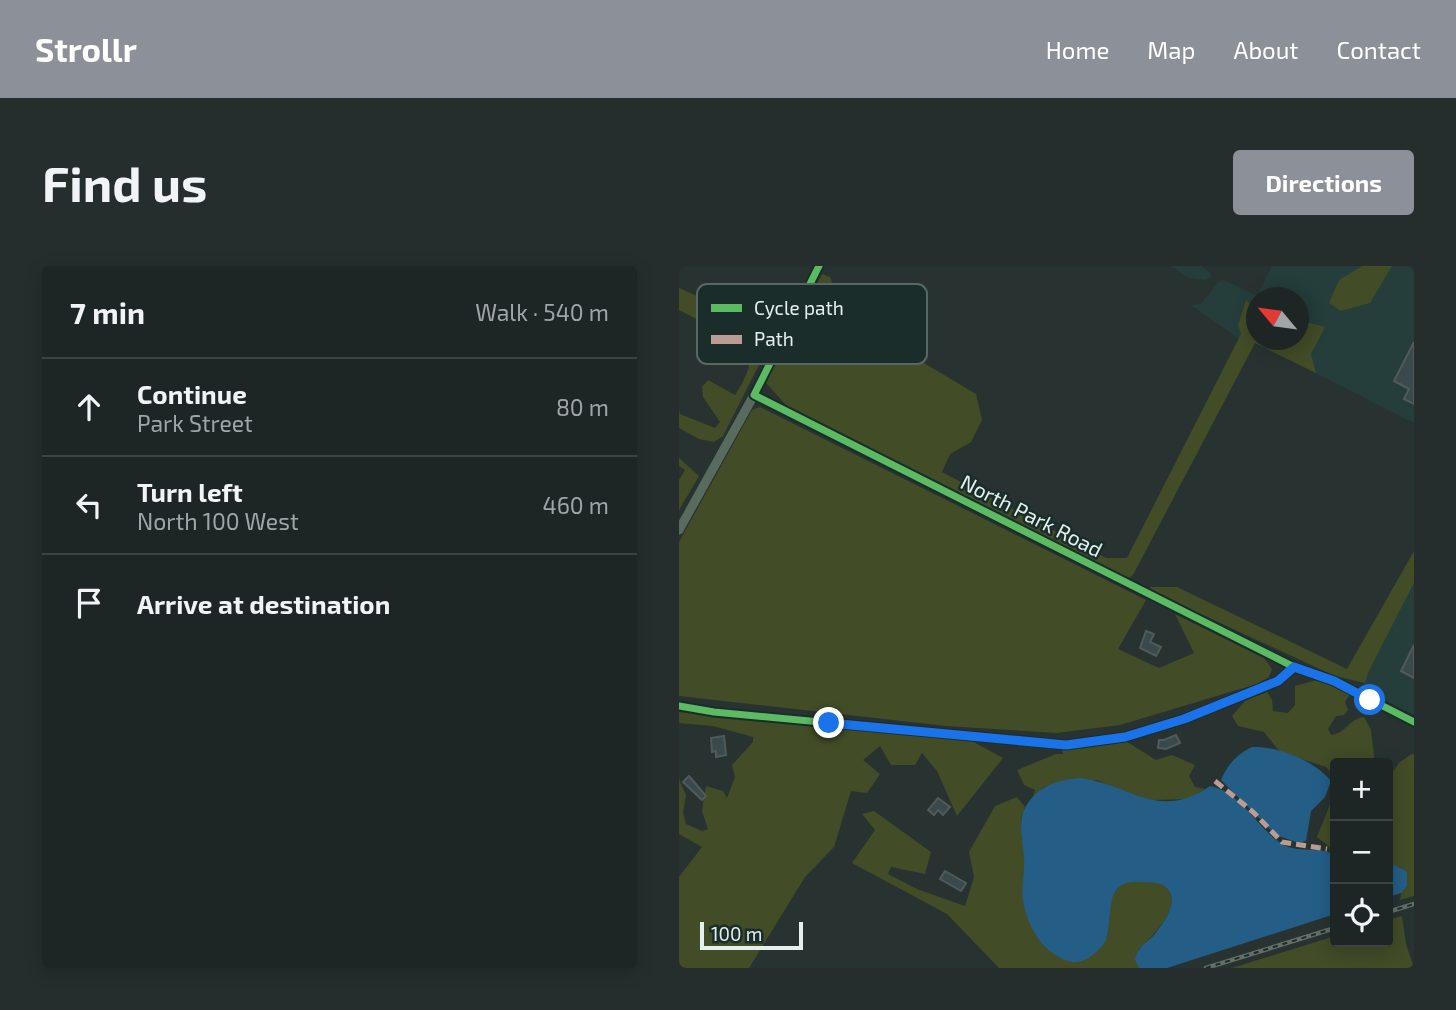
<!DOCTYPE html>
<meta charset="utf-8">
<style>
:root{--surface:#1e2625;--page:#262e2d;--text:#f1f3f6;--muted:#a1a5a7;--line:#3c4342;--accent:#8c9099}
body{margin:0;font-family:"Exo 2",sans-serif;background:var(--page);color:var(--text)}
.controls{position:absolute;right:21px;bottom:21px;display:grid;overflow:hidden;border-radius:7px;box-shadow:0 4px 18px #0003}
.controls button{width:63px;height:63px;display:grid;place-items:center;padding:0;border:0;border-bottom:2px solid var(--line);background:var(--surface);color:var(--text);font:35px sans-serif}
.compass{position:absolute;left:567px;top:21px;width:63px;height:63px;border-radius:50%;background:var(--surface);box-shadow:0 4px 18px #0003;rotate:299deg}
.scale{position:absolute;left:21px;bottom:18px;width:103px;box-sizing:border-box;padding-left:7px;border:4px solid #e4f0ed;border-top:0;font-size:19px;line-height:24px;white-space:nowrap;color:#e4f0ed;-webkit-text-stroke:5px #1a2d2a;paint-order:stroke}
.stop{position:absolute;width:21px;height:21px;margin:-16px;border:5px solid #1a73e8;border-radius:50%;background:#fff}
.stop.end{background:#1a73e8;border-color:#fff;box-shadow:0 2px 7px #0008}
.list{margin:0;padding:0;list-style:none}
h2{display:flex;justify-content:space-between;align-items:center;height:91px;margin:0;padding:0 28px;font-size:30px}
h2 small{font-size:23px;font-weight:400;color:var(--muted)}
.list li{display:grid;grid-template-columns:46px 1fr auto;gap:21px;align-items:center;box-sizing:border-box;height:98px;padding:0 28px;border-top:2px solid var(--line)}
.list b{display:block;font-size:26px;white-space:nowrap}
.list p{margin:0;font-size:23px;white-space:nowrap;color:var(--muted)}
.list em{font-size:23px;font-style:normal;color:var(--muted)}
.icon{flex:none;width:38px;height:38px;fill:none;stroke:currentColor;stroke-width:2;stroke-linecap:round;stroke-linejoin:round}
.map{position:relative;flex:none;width:735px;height:702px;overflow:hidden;border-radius:7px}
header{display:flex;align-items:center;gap:42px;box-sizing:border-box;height:98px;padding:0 35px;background:var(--accent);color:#fff}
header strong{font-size:33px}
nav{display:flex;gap:38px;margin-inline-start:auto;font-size:24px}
.intro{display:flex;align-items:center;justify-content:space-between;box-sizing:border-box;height:168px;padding:0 42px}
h1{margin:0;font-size:49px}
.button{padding:18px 32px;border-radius:7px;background:var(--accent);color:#fff;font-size:24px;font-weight:700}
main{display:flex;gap:42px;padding:0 42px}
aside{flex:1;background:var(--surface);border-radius:7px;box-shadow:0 4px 18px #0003}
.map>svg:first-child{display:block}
</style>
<header>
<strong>Strollr</strong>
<nav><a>Home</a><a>Map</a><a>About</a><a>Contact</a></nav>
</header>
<div class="intro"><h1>Find us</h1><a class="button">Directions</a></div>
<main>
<aside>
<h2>7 min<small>Walk · 540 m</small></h2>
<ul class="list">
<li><svg class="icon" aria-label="ahead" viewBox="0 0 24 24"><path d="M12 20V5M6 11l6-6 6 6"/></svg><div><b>Continue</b><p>Park Street</p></div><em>80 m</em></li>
<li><svg class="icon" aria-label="left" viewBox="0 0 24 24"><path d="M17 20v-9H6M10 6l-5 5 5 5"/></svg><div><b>Turn left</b><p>North 100 West</p></div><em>460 m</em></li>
<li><svg class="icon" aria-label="arrive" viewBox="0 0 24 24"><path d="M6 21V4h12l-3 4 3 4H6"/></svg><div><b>Arrive at destination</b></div></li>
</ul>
</aside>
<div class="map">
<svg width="735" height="702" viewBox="0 0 735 702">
<rect width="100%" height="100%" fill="#283331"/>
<path fill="#253e3b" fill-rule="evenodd" d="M491,0H523L532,8V11L526,14L511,12Z
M593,0H735V157L577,77L559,72L512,39L522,38L540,15L545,14L578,30ZM578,32H620V74H578Z
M735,317V449L684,423L689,407Z"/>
<path fill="#424c27" d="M683,0H713L691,37L662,45L650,37L660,14Z
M143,8L151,11L166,50L297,128L303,154L292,176L271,188L263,206L427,292H448L562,68L559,59L567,34L577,43L578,74H620V54L646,61L632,88L637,107L576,77L454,309L449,313L107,139L87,117Z
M0,22L85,60L87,85L44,170L35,176L20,173L0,162V144L1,148L36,162L41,156L24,131L23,121L29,114L56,129C65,116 75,96 71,81L0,44Z
M81,141L467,334L439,383L480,402L515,387L496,348L585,392L593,403L590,411L578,418L441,459L378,467L267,460L0,430V276L73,144Z
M0,192L20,210L0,244V214L6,204L0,200Z
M735,285V317L689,407L686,417L656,410L472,325L471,321H498L668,403Z
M641,413L671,428L666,436L669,444L665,449L657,450L649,463L652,469C666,468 671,452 685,451L692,464L696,497H656V511L647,501L601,486L585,466L559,460L553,450L566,435L588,426L593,434L594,445L609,447L616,439V420Z
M0,446L291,474L324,492L278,550L258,505L243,487L236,499H212L201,480L184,494L201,508L188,527L172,525L155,581L126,611L70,702H0V611L23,581L0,568V513L7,529L4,547L7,558L23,565L29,563L23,545L27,520L44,525L48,532L56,511L53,499L74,476V471L34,460L0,457Z
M445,474L477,494L493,489L516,499L510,510L516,521L526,523L509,533L474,534L459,532L418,514L365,521L354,531L356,524L345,519L338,504L377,488H384L382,482Z
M733,488H735V630L721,634L722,627L728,620L721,601H709L710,511L721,496Z
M656,526V585L638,571Z
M338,531L346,541L342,554L346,593L344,633L427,672C429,657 428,637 437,625C440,621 444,616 449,615C459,613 485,615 490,624C502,643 472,672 460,683V702H320L268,648L173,597L196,564L183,548L195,545L252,586L246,608L212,601L209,608L238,623L286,640L295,611L290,586L316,540Z
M723,650L727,678L735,702H553L656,670V676H709V654Z"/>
<path fill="#245e87" d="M573,481C599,480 636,495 652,515L646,531L632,545L627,575L620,577L597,569L542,514C548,499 558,488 573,481Z
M401,512C452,518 478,556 531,520C562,526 578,562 603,578C615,585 627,583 640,584C646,585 650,587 656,587V648L488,702H460L456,694C457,690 458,687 460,684C463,678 471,674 475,669C484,658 501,635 488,622C482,616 470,616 463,616C423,612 435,649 427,674C425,679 421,682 417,686C403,699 391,699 375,688C358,677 347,654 344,634C342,620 346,606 345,592C344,574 338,556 347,540C360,519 379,514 401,512Z
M716,599L728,606V620L722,627L709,631V601Z"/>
<path fill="#3a494b" stroke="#515a5a" stroke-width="2" d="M735,76V138L725,133L730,123L715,115Z
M467,365L475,368L471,376L482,381L477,390L461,382Z
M735,379V412L722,405Z
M497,469L501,477L487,483L479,482L480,474H485Z
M45,470L47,489L37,491V485L33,486L32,472Z
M10,510L27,530L23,534L4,516Z
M259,532L271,541L264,549L259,544L255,549L249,544Z
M266,605L287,617L282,625L261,613Z"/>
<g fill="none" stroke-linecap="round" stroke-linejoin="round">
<path stroke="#596b5f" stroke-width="9" d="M75,129L615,401L655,415L735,456
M0,264L75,129L140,0
M0,440L35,446L387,479L446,471L505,453L599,415L615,401"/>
<g stroke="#636e68" stroke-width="4.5">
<path id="rail" d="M709,646L735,638
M527,702L656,662"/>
</g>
<use href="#rail" stroke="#1a2d2a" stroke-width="2" stroke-dasharray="5" stroke-linecap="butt"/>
<path stroke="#b99d93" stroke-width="5" stroke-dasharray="10 5" stroke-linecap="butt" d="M536,515L574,546L603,576L648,583"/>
<g stroke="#1a2d2a" stroke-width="11">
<path id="cycleway" d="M140,0L75,129L615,401L655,415L735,456
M0,440L35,446L387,479L446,471L505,453L599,415L615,401"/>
</g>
<use href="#cycleway" stroke="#5cba63" stroke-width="7"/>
</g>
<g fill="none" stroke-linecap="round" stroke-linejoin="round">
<path stroke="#1a73e8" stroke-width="9" d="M150,457L387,479L446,471L505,453L599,415L615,401L655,415L691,434"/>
</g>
<g text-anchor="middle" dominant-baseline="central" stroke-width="5" stroke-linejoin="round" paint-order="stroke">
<g font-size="21" fill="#e4f0ed" stroke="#1a2d2a">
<text transform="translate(353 249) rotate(27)">North Park Road</text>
</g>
</g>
<rect x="18" y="18" width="230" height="80" rx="10" fill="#1a2d2a" stroke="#576864" stroke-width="2"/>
<rect x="32" y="38" width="31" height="8" fill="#5cba63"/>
<rect x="32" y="69" width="31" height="9" fill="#b99d93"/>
<g font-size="19" fill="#e4f0ed">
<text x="75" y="49">Cycle path</text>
<text x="75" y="80">Path</text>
</g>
</svg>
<div class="controls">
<button>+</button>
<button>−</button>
<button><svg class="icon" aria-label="locate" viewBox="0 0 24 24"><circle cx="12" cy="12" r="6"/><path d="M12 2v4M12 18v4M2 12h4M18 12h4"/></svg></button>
</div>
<svg class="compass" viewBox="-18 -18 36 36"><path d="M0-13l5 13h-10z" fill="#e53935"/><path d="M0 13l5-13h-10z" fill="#a1a5a7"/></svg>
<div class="scale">100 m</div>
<div class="stop" style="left:691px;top:434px"></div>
<div class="stop end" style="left:150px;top:457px"></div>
</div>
</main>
